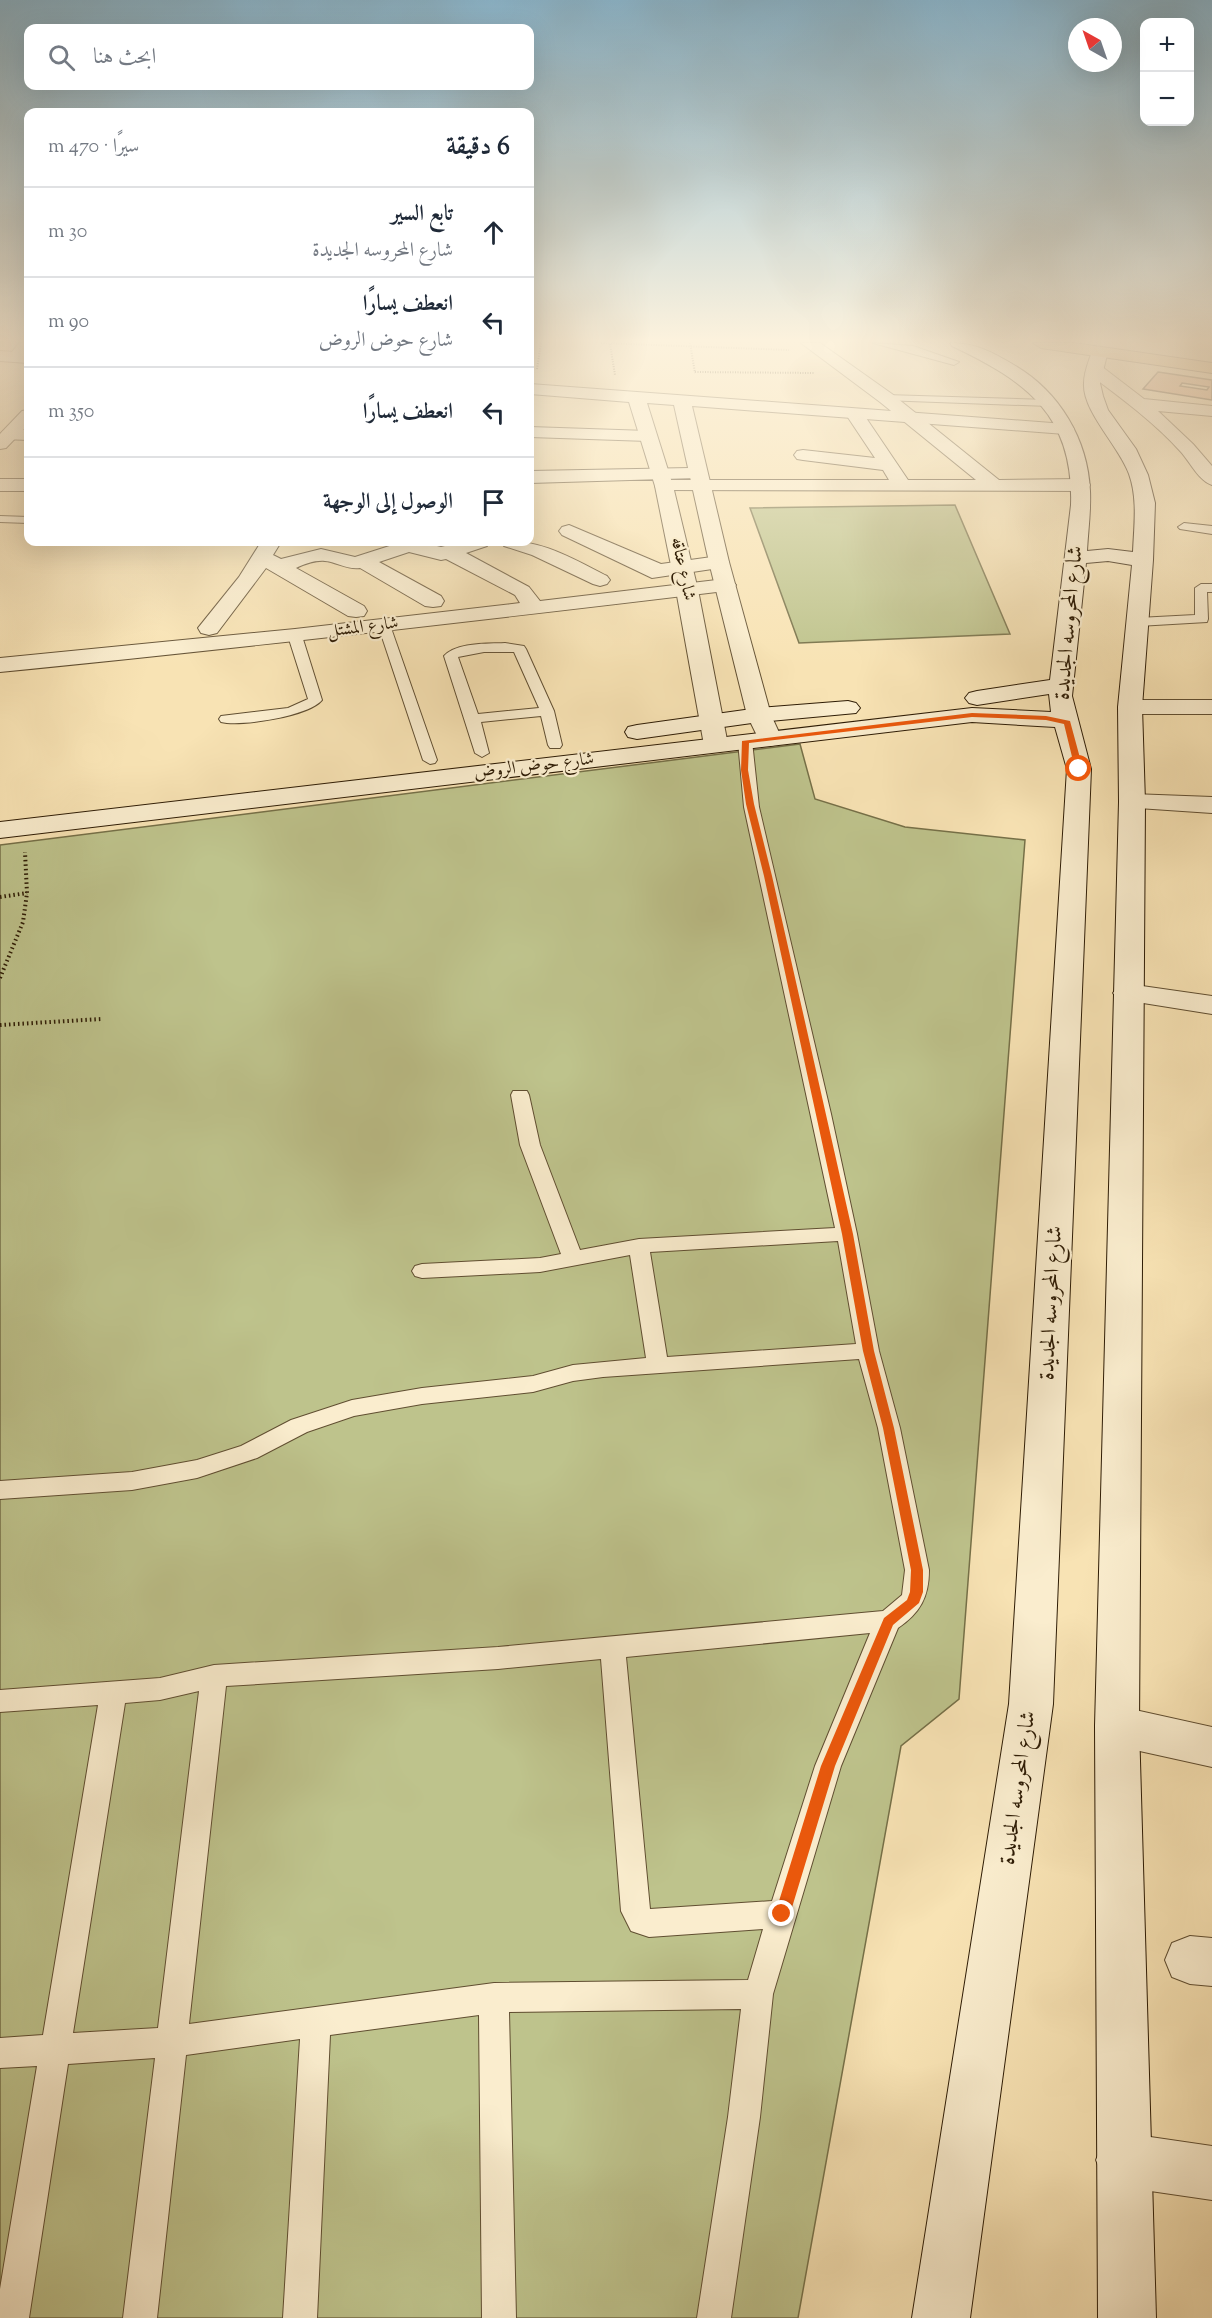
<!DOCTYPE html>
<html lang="ar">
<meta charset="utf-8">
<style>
:root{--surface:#fff;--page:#f6f6f7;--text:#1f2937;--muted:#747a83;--line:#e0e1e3}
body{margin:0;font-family:"Sorts Mill Goudy",Amiri,serif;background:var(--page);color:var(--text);direction:rtl}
.controls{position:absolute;right:18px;top:18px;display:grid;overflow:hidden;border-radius:12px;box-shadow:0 6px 24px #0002}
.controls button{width:54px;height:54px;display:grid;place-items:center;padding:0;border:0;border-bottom:2px solid var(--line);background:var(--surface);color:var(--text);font:30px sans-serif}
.compass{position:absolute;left:1068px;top:18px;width:54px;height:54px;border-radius:50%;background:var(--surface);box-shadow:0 6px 24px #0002;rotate:320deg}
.stop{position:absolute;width:18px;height:18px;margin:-14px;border:4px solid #ea580c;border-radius:50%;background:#fff}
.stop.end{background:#ea580c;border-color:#fff;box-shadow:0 2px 6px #0008}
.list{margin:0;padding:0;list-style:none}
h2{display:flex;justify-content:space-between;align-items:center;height:78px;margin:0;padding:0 24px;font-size:26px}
h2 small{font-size:20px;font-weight:400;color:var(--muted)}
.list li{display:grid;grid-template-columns:39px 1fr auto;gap:18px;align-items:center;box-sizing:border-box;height:90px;padding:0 24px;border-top:2px solid var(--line)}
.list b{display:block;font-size:22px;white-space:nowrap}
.list p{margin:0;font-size:20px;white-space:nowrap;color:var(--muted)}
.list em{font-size:20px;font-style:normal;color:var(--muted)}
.icon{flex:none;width:33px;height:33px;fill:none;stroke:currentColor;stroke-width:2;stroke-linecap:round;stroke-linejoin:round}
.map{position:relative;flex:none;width:1212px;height:2318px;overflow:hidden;direction:ltr}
.search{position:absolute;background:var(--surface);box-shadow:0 6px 24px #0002;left:24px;top:24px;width:510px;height:66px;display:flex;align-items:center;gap:15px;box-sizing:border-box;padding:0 21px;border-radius:12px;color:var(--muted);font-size:22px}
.panel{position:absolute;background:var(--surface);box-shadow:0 6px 24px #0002;left:24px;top:108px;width:510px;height:438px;border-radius:12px;direction:rtl}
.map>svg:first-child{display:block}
</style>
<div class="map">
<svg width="1212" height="2318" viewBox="0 0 1212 2318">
<rect width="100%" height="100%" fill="#f8e3b4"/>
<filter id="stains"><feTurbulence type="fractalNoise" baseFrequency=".00333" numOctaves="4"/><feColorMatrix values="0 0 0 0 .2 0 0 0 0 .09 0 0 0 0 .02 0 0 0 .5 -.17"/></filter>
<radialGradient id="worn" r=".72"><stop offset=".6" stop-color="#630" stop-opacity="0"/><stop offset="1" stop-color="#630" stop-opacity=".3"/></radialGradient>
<path fill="#bec38c" stroke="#767048" stroke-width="1.5" d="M955,505L1010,634L799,643L750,508Z
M800,744L815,799L905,827L1025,840L959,1699L901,1746L798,2318H0V845Z"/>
<path fill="#e0a276" stroke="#2e1c05" stroke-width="1.5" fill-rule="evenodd" d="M1158,372L1212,380V400L1143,389ZM1182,383L1209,387L1207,390L1180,386Z"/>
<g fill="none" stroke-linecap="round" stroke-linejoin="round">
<g stroke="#604e31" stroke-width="2">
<path id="service" d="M873,343L913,346L959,362L954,365Z
M886,395L1049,400L1054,403L1049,406L882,400V396Z
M0,516L28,517V523L0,522Z
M1184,523L1212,526V534L1180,529L1178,527Z
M1201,584H1212V592H1207L1208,619L1207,622L1138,626L1132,622L1138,618L1195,615V588Z
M384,621L390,625L437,760L435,763L430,764L423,760L378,625Z
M295,632L302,636L322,700C309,716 241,727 221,722L219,719L221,716L288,708L308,699L288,636Z
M505,643L524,646L526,649L554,711L562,745L560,748H550L548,745L541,716L481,722L489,753L482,757L475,753L444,656C457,642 487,644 505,643ZM484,652H514L539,708L478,714L458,657Z
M745,737L752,741L759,807L831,1114L857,1234L879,1351L900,1428L929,1570C929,1597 920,1613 898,1628L841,1766L773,1994L760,2117L731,2318H697L728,2117L741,2009L509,2012L516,2318H482L479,2015L330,2035L317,2318H283L300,2039L186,2055L157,2318H123L155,2058L68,2064L29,2318H0V2289L37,2066L0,2068V2038L43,2035L98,1705L0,1712V1690L160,1678L214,1665L498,1647L883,1611L902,1595L905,1570L878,1428L859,1359L603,1377L573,1381L533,1392L422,1404L354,1416L307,1432L257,1458L197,1478L132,1490L0,1499V1481L132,1472L197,1460L241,1446L291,1420L352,1400L422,1388L533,1376L573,1365L646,1358L630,1255L540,1272L422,1278L415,1276L412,1271L415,1266L422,1264L540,1258L561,1254L520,1145L511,1095L513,1091H527L529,1095L540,1145L580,1250L639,1239L835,1228L744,807L738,741ZM838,1241L856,1344L667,1357L650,1252ZM870,1633L815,1766L772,1901L650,1909L626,1657ZM601,1659L621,1911L631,1931L649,1937L763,1929L748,1980L494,1983L189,2024L226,1686L498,1669ZM199,1691L158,2028L73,2033L125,1703L160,1700Z"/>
</g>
<g stroke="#604e31" stroke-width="2">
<path id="minor" d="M19,343H28V352L22,360H10L8,357Z
M801,343H820L892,394L999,480L1081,479L1088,481L1090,485L1088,489L1081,491L657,490L655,486L657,482L664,480H889L883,470L803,460L797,459L794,455L797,451L803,450L875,458L845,413L848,409H860L908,480H976L880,402Z
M1095,365L1101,366L1144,399L1212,406V416L1158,411L1193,444L1212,466V485C1199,481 1190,462 1181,452C1154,422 1121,398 1089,374L1087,370L1089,366Z
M530,427L648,431L654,432L657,436L654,440L648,441L530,437Z
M9,430H28V440L3,439L0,435L3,431Z
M690,468L697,470L699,474L697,478L530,483V471Z
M0,479H28V491H0Z
M569,525L661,564L719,556L726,558L729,562L726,566L719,568L652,578L562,535L559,531L562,527Z
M261,542H281L273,555L281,559L321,549L355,557L402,542H420L441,547L461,542H490L487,546L466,553L529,587L540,601L725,579L732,581L736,585L732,589L725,591C483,620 242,648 0,672V658L295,629L520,603L515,595L446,559L441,560L409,552L379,562L441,596L444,601L441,606L433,607L425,606L360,568C347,570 337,562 325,561C315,560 305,564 296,568L364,606L367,611L364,616L356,617L348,616L266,568L217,633L209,635L201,633L198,628L239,577Z
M501,542C540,538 573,559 607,576L610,580L607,584L600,586L593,584L532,555L504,546Z
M1130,700H1212V714H1130L1122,712L1118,707L1122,702Z
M1132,794L1212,797V813L1123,807L1119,802L1123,797Z
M1128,984L1212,996V1014L1118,999L1113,993L1118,987Z
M1117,1706L1212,1727V1767L1117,1746L1101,1740L1095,1726L1101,1712Z
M1190,1936L1212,1938V1986L1190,1984L1172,1977L1165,1960L1172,1943Z
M1123,2133L1212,2146V2200L1123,2187L1104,2179L1096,2160L1104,2141Z"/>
</g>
<g stroke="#604e31" stroke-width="2">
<path id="tertiary" d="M0,351L28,353V363L0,361Z
M530,384L1065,424L1071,425L1074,429L1071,433L1065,434L692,406L729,562L771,715L782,739L779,744L770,746L761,744L747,715L709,562L674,405L647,403L673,486L698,590L728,745L725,750L716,752L707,750L704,745L676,590L655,486L629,402L530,394Z
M28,410V425L6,448L0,449V434L22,411Z"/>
</g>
<g stroke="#2e1c05" stroke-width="2">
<path id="secondary" d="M950,343C976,343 992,352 1014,365C1059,391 1088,439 1090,491C1091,511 1088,531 1087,551L1108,549L1133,552C1134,526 1138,499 1129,474C1119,446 1082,411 1084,383C1084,372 1089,361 1092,351L1094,348H1106L1108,351L1100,383L1103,396L1108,410L1136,449L1148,475L1155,503L1153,560L1142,707L1145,802L1139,1726L1156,2318H1098L1095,1726L1119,802L1118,707L1132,565L1108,561L1086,563L1072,696L1091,769L1053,1704L970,2318H912L1009,1704L1067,769L1055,727L972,722L0,838V822L972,708L1051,712L1049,694L977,705L969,703L965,698L969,693L977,691L1050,680L1071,505C1074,415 1026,381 952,346Z
M848,701L856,703L860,708L856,713L759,722L637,739L628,737L625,732L628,727L637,725L759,708Z"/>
</g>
<g stroke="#2e1c05" stroke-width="2">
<path id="primary" d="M1033,343H1074L1212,363V373L1041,348Z"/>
</g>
<path stroke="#2e1c05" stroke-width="2" stroke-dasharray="1 1.5" stroke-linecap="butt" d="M601,343L789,350
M690,343L695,373
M610,344L615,375
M537,369L541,343
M695,372L814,373"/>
<path stroke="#2e1c05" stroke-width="4" stroke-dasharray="1.5 3" stroke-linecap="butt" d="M0,897L27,893
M0,978L23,922L27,893L25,852
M0,1025L101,1019"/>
<use href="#service" fill="#faedce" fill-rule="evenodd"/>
<use href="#minor" fill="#faedce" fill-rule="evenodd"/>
<use href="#tertiary" fill="#faedce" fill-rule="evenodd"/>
<use href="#secondary" fill="#faedce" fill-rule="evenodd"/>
<use href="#primary" fill="#ecc27a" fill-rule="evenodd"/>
</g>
<linearGradient id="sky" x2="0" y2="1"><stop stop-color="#8ab8d1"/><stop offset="0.51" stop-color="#fcf2dd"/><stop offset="1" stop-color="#fcf2dd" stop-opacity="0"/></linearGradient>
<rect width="1212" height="668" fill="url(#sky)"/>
<path fill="#ea580c" d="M972,713L1046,716L1070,721L1083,769L1079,771L1075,769L1064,724L1046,720L972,717L749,743L748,770L754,804L772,876L853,1234L874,1351L894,1428L923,1570V1592L919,1603L893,1625L835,1766L790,1914L787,1919L782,1921L777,1919L775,1914L821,1766L884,1618L907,1600L910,1592L911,1570L883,1428L863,1351L842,1234L764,876L746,804L741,770L742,741Z"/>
<g text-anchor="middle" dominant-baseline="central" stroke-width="4.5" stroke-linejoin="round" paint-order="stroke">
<g font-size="18" fill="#2e1c05" stroke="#faedce">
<text transform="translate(682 569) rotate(78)">شارع عتاقه</text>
<text transform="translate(363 628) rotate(-7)">شارع المشتل</text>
<text transform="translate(534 767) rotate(-7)">شارع حوض الروض</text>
</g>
<g font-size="22" fill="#2e1c05" stroke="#faedce">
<text transform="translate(1070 623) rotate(-85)">شارع المحروسه الجديدة</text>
<text transform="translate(1052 1303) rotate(-87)">شارع المحروسه الجديدة</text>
<text transform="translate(1019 1788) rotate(-82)">شارع المحروسه الجديدة</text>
</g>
</g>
<rect width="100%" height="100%" filter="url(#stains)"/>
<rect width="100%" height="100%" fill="url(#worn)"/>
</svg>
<div class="controls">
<button>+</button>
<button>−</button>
</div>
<svg class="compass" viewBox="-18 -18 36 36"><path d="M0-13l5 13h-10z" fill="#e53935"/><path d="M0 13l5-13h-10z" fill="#747a83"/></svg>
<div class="stop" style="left:1079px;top:769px"></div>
<div class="stop end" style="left:782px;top:1914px"></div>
<div class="search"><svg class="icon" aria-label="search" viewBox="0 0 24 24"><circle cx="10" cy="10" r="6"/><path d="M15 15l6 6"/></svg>ابحث هنا</div>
<section class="panel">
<h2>6 دقيقة<small>سيرًا · 470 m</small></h2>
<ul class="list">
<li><svg class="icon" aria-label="ahead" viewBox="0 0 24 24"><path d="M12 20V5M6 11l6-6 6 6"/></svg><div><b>تابع السير</b><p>شارع المحروسه الجديدة</p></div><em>30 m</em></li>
<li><svg class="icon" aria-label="left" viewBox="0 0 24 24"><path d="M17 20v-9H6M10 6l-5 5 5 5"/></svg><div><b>انعطف يسارًا</b><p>شارع حوض الروض</p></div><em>90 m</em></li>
<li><svg class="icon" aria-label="left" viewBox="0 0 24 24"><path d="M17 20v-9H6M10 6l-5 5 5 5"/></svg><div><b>انعطف يسارًا</b></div><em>350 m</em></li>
<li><svg class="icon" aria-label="arrive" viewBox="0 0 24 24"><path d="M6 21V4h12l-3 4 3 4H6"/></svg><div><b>الوصول إلى الوجهة</b></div></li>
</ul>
</section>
</div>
